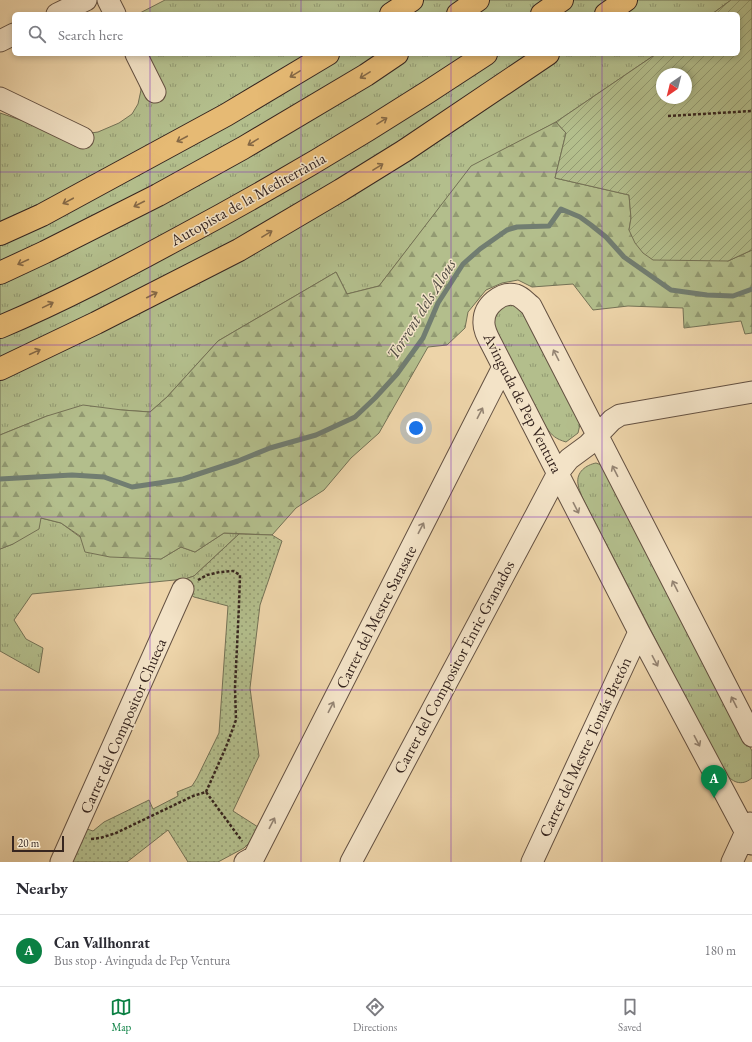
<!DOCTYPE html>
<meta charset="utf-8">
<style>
:root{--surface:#fff;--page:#f2f2f3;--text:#2b2b33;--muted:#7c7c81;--line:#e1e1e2;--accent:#0b8043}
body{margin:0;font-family:"EB Garamond",serif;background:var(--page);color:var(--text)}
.compass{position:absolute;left:656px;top:68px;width:36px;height:36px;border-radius:50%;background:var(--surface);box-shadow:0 2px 6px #0003;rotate:215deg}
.scale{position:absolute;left:12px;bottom:10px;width:52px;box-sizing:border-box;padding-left:4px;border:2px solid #36251f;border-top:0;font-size:11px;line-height:14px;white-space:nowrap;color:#36251f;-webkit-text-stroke:3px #f3e3c7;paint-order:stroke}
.you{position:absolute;left:416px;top:428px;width:14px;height:14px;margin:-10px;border:3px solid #fff;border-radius:50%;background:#1a73e8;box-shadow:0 0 0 6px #1a73e833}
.badge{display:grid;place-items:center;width:26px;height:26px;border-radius:50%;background:var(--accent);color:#fff;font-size:13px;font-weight:700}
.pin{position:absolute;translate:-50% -33px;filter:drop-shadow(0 1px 2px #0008)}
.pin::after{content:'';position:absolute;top:21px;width:14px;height:12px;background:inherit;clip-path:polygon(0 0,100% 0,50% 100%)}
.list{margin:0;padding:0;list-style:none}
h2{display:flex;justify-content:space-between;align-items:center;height:52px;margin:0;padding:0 16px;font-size:17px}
h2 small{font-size:13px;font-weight:400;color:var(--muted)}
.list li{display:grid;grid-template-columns:26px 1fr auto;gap:12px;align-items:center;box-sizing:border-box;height:72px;padding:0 16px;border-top:1px solid var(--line)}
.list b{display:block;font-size:15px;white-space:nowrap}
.list p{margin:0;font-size:13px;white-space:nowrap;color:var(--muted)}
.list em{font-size:13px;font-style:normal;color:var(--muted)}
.icon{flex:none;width:22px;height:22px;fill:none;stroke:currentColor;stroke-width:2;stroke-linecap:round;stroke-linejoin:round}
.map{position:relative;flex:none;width:752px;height:862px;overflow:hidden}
.search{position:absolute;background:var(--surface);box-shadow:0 2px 6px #0003;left:12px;right:12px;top:12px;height:44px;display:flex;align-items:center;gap:10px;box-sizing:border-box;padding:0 14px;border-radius:6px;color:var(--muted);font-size:15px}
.sheet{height:124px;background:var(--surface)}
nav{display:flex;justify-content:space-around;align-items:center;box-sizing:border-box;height:56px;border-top:1px solid var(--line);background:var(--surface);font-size:11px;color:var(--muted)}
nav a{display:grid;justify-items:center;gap:2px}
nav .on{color:var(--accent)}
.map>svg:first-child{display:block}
</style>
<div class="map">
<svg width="752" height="862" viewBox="0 0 752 862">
<defs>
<pattern id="grass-tufts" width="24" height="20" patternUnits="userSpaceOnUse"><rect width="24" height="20" fill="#b3be8c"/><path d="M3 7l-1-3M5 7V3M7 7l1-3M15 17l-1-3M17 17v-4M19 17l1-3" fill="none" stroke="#929a72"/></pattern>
<pattern id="forest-firs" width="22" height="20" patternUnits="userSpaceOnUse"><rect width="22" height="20" fill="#b3be8c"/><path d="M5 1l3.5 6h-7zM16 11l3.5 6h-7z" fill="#929a72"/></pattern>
<pattern id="park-dots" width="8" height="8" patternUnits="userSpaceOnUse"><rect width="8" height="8" fill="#b3be8c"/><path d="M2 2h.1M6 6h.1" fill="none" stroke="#929a72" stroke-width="1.8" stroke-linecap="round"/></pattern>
<pattern id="garden-furrows" width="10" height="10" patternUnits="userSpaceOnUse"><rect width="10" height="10" fill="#b3be8c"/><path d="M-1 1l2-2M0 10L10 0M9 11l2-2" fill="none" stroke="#929a72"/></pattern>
</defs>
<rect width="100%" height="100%" fill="#edd4a9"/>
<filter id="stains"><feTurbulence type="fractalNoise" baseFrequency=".005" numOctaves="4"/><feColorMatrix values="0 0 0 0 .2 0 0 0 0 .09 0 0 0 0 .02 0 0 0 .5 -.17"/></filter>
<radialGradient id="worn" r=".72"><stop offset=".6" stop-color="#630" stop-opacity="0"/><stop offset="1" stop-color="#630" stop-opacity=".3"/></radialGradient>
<path fill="url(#grass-tufts)" stroke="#747256" d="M165,0H731L712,14H138Z
M128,54H656L556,122L471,167L379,286L347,294L336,272L218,341L167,397L150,412L122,410L47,416L0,435V113L47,129L76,135L98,132L119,123L132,114L138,104L141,90L137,72Z
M508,304L514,305L529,318L581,420L578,433L566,442C556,439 552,436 546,427L493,327C495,314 495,309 508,304Z
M596,463L604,466L608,470L752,751V778C741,787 732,782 724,772L582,497C581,493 578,488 578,484C576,472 586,465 596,463Z
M41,518L61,523L80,537L161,559L181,547L195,552L224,533L239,534L194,576L185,579L32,594L14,620L26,639L43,648L39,673L0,651V549L13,544Z"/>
<path fill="url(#forest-firs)" stroke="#747256" d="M556,122L566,133L555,178L629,195L631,218L629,230L728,261L752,250V333L745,334L741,321L684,328L683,308L628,306L593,310L573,284L532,287L518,280L502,283L486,290L468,312L465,328L447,345L428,347L379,433L351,458L324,490L296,508L272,535L224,533L195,552L181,547L161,559L110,557L85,552L80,536L61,523L41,518L39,529L13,544L0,549V435L47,416L83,405L122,410L150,412L167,397L218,341L336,272L347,294L379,286L471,166Z"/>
<path fill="url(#park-dots)" stroke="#747256" d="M239,534L272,535L282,541L260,605L250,688L259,756L233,811L258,827L249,843L244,848L218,862H188L168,830L127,862H71L87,829L93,831L104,822L149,800L153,809L178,796L177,792L192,786L197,778L219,733L228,606L194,597L183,589L185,579L194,576Z"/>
<path fill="url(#garden-furrows)" stroke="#747256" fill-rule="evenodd" d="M731,0H752V250L728,261L653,260L643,253L635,243L629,230L631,218L629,195L555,178L566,133L556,122L656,54H738V14H712ZM662,74H686V98H662Z"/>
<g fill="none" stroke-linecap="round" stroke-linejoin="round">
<path stroke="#717d71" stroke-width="5" d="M0,479L72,475L104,477L132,487L159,483L183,479L238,461L270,448L316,435L355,417L375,398L397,374L423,338L438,303L463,264L480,249L507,230L517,227L549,226L561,209L580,217L591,225L606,237L624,257L671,290L707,295L733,296L752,289"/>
<g stroke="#645142" stroke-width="23">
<path id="minor" d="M108,0L115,14
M57,14L86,0
M0,41L14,34
M136,54L155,92
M0,98L83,138
M752,736L531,306C526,302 522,297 516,295C501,291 484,306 484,321C483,330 489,339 493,347L639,632L752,844
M61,862L183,589
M245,862L254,857L503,367
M351,862L537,513L558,473L569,459L588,445L612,420L620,415L752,392
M532,862L639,632
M732,862L750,823"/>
</g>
<g stroke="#36251f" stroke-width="24">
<path id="highway" d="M391,14L412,0
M458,14L478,0
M542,14L562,0
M606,14L626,0
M0,234L42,215L226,115L328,54
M0,273L45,252L158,195L243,148L366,75L397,54
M0,327C62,301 122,269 181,237C286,181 387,120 486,54
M0,369L96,323L239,250L341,190L404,151L548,54"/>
</g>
<path stroke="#36251f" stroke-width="2.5" stroke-dasharray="3 2" stroke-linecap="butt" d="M668,116L752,111
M198,580L207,575L220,572L233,571L240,575L239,605L235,688L236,720L226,747L206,792
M91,839L100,838L116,833L193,796L206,792L242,841"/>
<use href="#minor" stroke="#f3e3c7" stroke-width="21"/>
<use href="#highway" stroke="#e6ba74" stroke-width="22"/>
</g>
<defs><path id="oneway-shaft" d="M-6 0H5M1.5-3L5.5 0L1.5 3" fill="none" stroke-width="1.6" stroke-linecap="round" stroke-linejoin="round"/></defs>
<g stroke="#856845">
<use href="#oneway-shaft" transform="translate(295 74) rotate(149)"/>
<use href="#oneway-shaft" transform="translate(365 75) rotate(148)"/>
<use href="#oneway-shaft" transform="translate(382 121) rotate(-32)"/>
<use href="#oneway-shaft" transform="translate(182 139) rotate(152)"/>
<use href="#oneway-shaft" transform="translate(253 142) rotate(149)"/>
<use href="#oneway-shaft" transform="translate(378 167) rotate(-32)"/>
<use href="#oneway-shaft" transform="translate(68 201) rotate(152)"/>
<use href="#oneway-shaft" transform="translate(139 204) rotate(153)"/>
<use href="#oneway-shaft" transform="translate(267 234) rotate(-31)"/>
<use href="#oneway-shaft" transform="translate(23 262) rotate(155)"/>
<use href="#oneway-shaft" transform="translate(152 295) rotate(-27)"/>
<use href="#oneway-shaft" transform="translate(48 305) rotate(-26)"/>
<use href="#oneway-shaft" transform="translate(35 352) rotate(-25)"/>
</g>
<g stroke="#948473">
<use href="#oneway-shaft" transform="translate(556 355) rotate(-117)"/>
<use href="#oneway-shaft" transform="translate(480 413) rotate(-63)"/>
<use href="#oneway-shaft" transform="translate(615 471) rotate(-117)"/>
<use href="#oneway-shaft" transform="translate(576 508) rotate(63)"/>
<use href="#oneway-shaft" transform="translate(421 528) rotate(-63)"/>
<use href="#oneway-shaft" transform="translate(675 586) rotate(-117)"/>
<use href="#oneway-shaft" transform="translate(655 661) rotate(62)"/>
<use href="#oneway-shaft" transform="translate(734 702) rotate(-117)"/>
<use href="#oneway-shaft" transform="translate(331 707) rotate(-63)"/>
<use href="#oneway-shaft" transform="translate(697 741) rotate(62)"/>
<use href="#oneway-shaft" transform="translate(272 823) rotate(-63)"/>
</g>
<path fill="none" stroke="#7b2cbf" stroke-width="1" stroke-opacity="0.55" d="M150,0V14M301,0V14M451,0V14M602,0V14M150,54V862M301,54V862M451,54V862M602,54V862M0,172H752M0,345H752M0,517H752M0,690H752"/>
<g text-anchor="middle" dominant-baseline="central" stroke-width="3" stroke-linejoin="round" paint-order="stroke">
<g font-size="16" fill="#36251f" stroke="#f3e3c7">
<text transform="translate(248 199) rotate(-29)">Autopista de la Mediterrània</text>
<text transform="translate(523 403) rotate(63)">Avinguda de Pep Ventura</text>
<text transform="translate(376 617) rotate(-63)">Carrer del Mestre Sarasate</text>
<text transform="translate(454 667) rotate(-62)">Carrer del Compositor Enric Granados</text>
<text transform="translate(123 726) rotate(-66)">Carrer del Compositor Chueca</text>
<text transform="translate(585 747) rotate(-65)">Carrer del Mestre Tomás Bretón</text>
</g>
<g font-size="17" font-style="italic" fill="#4f4a41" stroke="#f3e3c7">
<text transform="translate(421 309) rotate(-58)">Torrent dels Alous</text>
</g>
</g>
<rect width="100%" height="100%" filter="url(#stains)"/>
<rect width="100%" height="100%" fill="url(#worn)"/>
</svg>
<svg class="compass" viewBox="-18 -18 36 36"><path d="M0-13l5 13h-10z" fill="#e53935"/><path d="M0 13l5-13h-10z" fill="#7c7c81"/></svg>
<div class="scale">20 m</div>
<div class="you"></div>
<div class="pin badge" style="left:714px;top:798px">A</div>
<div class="search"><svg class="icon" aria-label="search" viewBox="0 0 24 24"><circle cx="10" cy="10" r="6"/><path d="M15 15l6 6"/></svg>Search here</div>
</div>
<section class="sheet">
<h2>Nearby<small></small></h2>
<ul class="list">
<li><span class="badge">A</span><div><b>Can Vallhonrat</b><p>Bus stop · Avinguda de Pep Ventura</p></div><em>180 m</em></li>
</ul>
</section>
<nav>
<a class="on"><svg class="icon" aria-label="map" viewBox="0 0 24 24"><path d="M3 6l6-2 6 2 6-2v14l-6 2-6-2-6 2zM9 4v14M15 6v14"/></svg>Map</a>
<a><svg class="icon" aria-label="directions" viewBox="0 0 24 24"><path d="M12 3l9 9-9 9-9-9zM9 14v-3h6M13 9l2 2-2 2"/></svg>Directions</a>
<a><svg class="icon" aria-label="saved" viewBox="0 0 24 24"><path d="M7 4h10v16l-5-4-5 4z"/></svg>Saved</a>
</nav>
